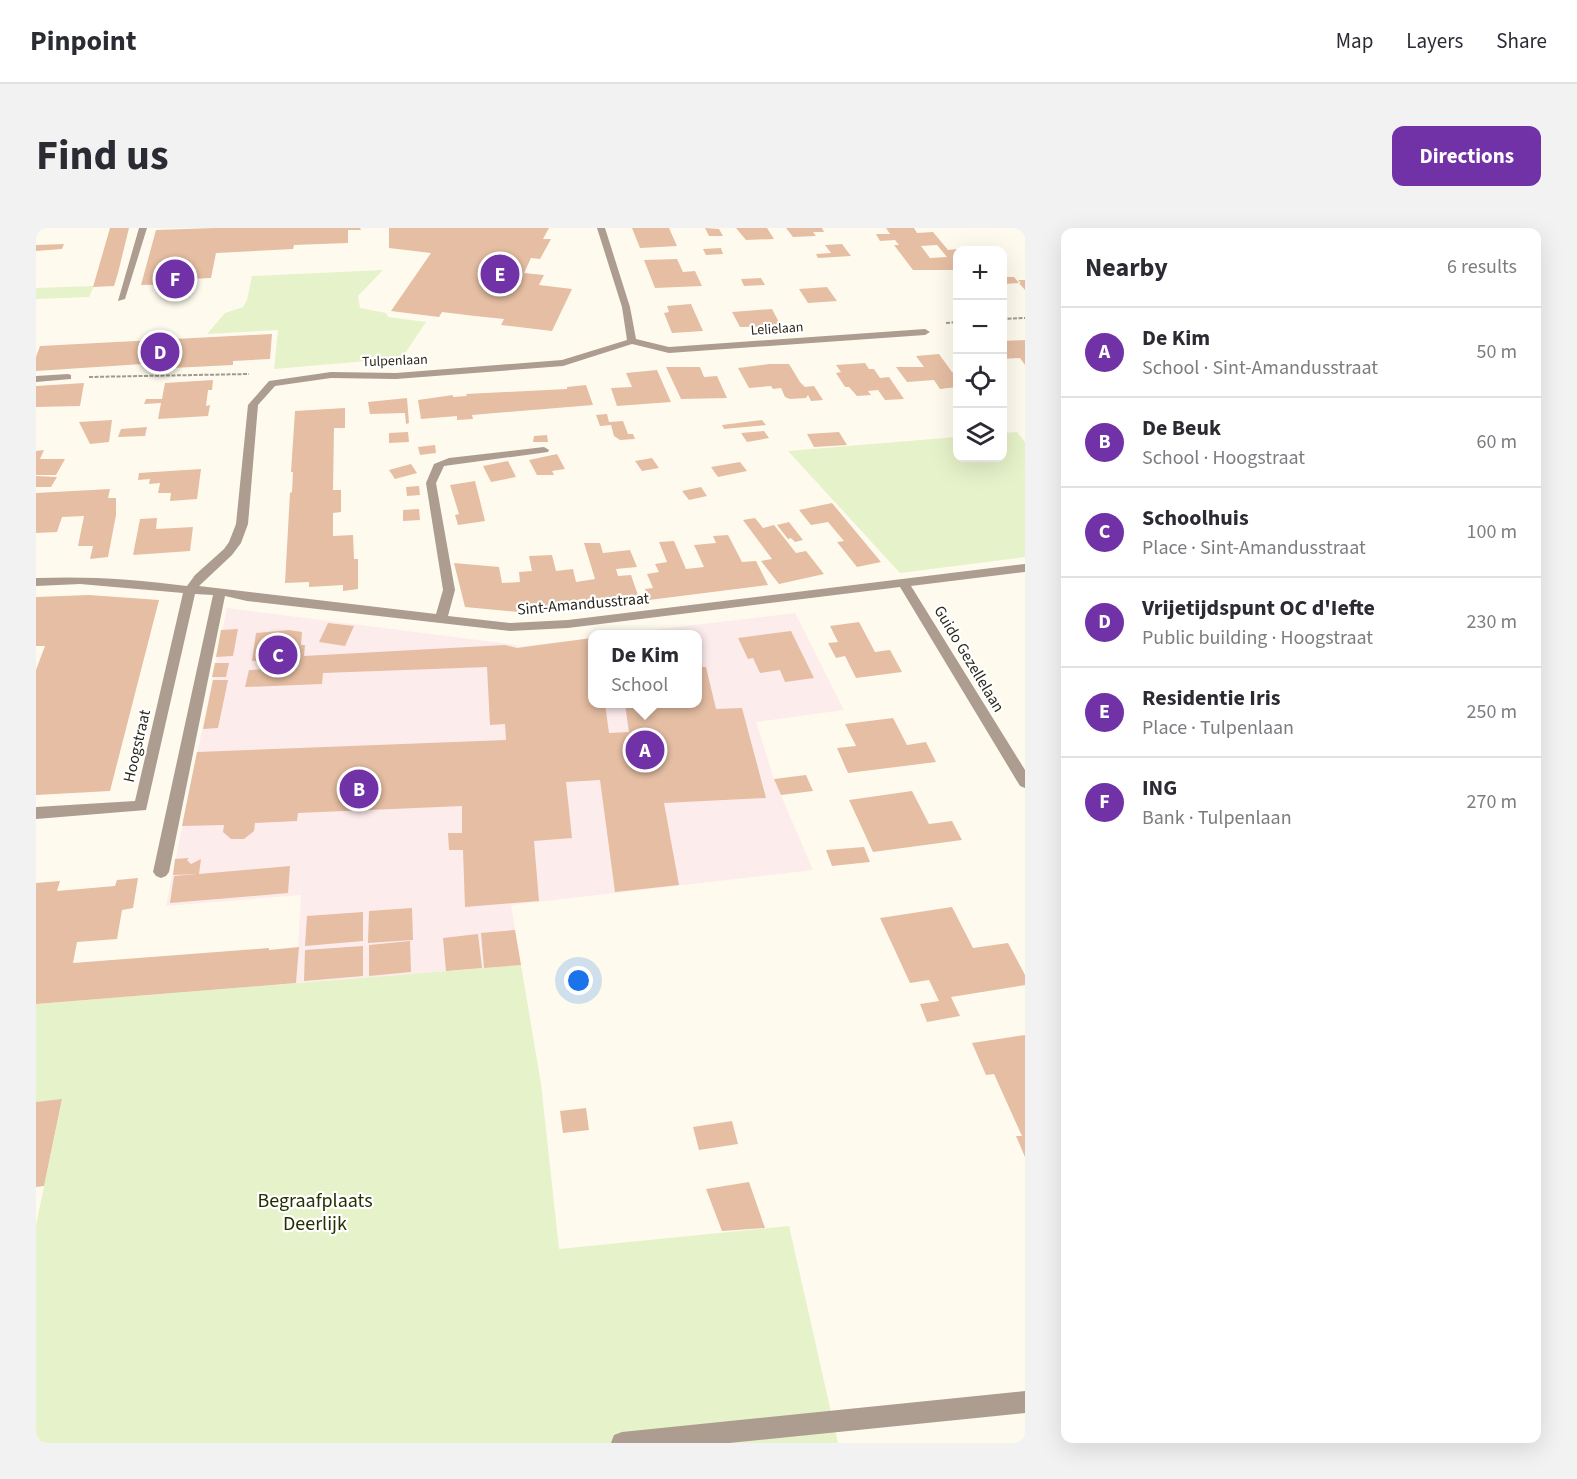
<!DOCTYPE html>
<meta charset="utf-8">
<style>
:root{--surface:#fff;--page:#f2f2f3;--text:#2b2b33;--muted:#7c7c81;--line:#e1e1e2;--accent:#7232a7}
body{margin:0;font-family:"Source Sans 3",sans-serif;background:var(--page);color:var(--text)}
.controls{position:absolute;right:18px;top:18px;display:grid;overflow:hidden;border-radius:12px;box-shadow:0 6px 24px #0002}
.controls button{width:54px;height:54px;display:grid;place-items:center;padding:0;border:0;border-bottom:2px solid var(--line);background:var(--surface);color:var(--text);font:30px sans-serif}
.you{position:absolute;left:543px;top:753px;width:21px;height:21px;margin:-15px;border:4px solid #fff;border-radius:50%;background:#1a73e8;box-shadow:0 0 0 9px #1a73e833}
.badge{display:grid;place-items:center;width:39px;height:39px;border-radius:50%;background:var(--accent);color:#fff;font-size:20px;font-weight:700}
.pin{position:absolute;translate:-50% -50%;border:3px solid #fff;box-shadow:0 2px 6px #0006}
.popup{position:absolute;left:552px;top:402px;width:114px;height:78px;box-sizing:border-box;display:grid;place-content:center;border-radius:12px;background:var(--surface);filter:drop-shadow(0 2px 4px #0005);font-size:20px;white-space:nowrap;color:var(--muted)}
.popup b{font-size:22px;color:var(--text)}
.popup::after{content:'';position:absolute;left:50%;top:100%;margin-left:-12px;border:12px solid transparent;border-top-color:var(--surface)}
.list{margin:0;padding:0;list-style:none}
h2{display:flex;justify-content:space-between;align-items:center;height:78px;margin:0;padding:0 24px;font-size:26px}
h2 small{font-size:20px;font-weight:400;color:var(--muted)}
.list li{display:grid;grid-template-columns:39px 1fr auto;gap:18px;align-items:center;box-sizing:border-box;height:90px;padding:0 24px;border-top:2px solid var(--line)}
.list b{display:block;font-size:22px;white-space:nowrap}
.list p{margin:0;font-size:20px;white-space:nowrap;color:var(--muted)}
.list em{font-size:20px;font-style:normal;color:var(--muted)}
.icon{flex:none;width:33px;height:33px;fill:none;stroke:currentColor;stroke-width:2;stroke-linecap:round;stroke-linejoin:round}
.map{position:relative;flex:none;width:989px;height:1215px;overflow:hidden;border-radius:12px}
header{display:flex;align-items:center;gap:36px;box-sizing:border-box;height:84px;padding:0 30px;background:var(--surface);border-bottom:2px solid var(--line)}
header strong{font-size:28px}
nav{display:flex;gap:33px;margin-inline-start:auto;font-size:21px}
.intro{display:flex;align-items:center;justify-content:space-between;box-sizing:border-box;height:144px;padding:0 36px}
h1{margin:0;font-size:42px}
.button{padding:15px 27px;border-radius:12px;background:var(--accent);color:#fff;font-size:21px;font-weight:700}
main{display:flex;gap:36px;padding:0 36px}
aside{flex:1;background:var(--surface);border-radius:12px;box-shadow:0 6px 24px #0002}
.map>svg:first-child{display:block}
</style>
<header>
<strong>Pinpoint</strong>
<nav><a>Map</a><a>Layers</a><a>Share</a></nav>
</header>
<div class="intro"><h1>Find us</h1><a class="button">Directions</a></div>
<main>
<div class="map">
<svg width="989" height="1215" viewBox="0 0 989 1215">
<rect width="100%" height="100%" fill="#fefbee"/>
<path fill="#fdecec" d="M191,380L481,417V419L556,410V476H662V406H582L759,385L808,482L720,494L738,551L777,642L475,677L485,737L260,755L265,667L130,678Z"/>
<path fill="#e6f2c9" d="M347,42L322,68L324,80L350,85L352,89L390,94L366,130L238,141L242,102L171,106L189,85L207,79L211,72L216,48Z
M58,58L53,69L0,71V60Z
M981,204L989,214V329L864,345L752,223L921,209V230H966L967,205Z
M485,737L505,856L523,1021L753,998L802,1215H0V997L26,872L0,874V776Z"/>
<path fill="#e5bea3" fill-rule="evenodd" d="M74,0H93L82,45L78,58L57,59Z
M179,0H324L325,2H312V15L258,17L257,21L180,25L175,50L155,51L153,56L105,57L120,2Z
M353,0H513L507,11H515L504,31L495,30L488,45L508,47L503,57L536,61L516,103L465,97L468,91L439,88L406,84L403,89L355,83L395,25L353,20Z
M596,0H633L641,18L604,20Z
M669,0L683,1L687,8H673Z
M700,0H731L738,11L710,12Z
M750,0H786L788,4H777L780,8L757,9Z
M850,0H878L881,5L897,4L912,22L921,21V42H877L858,17H863L859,12L844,13L840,6H854ZM901,17L911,29L894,30L885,18Z
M28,16L26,21L0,23V17Z
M806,16L815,28L782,30L780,26L795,25L789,17Z
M685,20L687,26L670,27L667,21Z
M641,31L647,44L659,43L666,58L619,60L608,32Z
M966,49H978L983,55H985L982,52H989V62L983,55L969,56Z
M725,50L729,57L708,58L705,51Z
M791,59L801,73L772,75L763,61Z
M655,76L667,103L636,105L628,85L633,84L631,78Z
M736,81L745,98L704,99L696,84Z
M236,106L234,131L197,133V137L136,140L137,134L0,143V129L4,118Z
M989,112V137L984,130L966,131V113Z
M903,126L916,144L921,145V159L904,161L898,152L871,154L860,139H888L880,128Z
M829,135L833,141H838L844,150L853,149L868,171L849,172L842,162L832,163L835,167L821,168L813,159H809L800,145L805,144L800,137Z
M733,136H753L764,154L769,159L778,158L787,172L775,173L772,167L770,170L754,171L749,169L745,160L737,161L735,158L713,160L702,140Z
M630,139H664L668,149L681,148L691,170L645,171Z
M621,142L635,174L581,178L575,160L596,159L590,145Z
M177,152L176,162H172L170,178L174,177L172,188L122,191L125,175L108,176L110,171H126L129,155Z
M48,155L44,178L0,179V158Z
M550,157L557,177L436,187L437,191L421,192V188L385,191L382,172L417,167V169L431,168L430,166L531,161V159Z
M371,170L373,195L370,196L369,185L334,186L332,174Z
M309,180V200H298L297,262H305V284L297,285V308L317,307L318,331H322V361L307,363V357L273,359V354L249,355L254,265L256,264L257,244H255L259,183Z
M571,186L573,194L587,193L592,206H597L599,211L584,212L578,208L575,197L564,198L560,187Z
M76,192L73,214L54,216L43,194Z
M726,192L730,197L688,201L686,197Z
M111,199L109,208L82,209L85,201Z
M728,203L733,210L711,214L705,205Z
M372,204L373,214L353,215V205Z
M803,204L811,217L778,219L771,206Z
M511,207L512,214H497L498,208Z
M399,217L400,225L384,227L382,219Z
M8,222L4,231H29L20,247H0V223Z
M521,226L529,241L516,243L518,247H501L493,232Z
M616,230L623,240L606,243L599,233Z
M472,233L480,249L455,254L447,238Z
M704,234L711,243L682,249L675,239Z
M375,236L381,245L359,251L353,242Z
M165,241L161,271L134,273L135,265H122L124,255L113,256L114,251L102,252L103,245Z
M0,248L21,249L15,259H0Z
M439,253L449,293L422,297L419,287L423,286L414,257Z
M383,258L384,267L371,268L370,259Z
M665,259L671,268L653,272L646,263Z
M74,261L72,270H80V287L72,329L54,331L57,318H42L48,288L26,289L21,304L0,305V265Z
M796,275L845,334L821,339L801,314L808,313L792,294L775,297L763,282Z
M383,281L384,292L367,293V282Z
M121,290L120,301L157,299L154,323L97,327L104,291Z
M719,290L727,300L738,297L760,325L770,323L788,346L743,356L725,333L736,331L707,292Z
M753,294L767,312L759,314L755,310L752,311L741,297Z
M692,307L706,334L720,333L732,357L613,372L609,361L617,360L611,346L623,344L619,336L631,334L623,314L638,313L650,341L668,339L658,317L680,315L677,308Z
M548,315H564L567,325L594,322L601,339L580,341L582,348L595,347L604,373L483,384L429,379L418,335L463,339L466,355L484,354L483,344L496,343L493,328L516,327L520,343L537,341L540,354L559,351Z
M53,367L123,372L74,563L0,567V442L9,418H0V369Z
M823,394L839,424L854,422L866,444L820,450L809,428L800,430L792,415L802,414L794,398Z
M292,395L318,398L309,418L283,414Z
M202,401L197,428L180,429L185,402Z
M253,402L266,404L265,417H269L268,428L469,417L481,420L556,410V476H569L573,505L593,504L589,476H662V439H670L680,481L706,480L730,570L628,575L643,657L579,664L564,552L530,554L536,610L498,613L503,673L429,679L427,622H413L412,605H426V578L262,585L261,593L219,595L218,603L208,611H195L187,604L188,597L146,598L161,524L470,512L469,496L454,497L451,439L287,445L286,456L209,459L213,442L233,441L234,432L216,433L220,405Z
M755,403L778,450L749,454L744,442L724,445L717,430L712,431L702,410Z
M179,435H193L190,449H176Z
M177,452H192L182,500L167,501Z
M857,490L871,517L890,514L900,534L812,545L801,520L820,518L809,496Z
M770,547L777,563L745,567L738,551Z
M876,563L893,596L916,593L926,612L837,624L813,572Z
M828,619L834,634L796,638L790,622Z
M153,630L151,632L155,636L165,631L163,646L254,638L252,665L134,675L138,648L161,646L137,647L139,631Z
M102,650L97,680L86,682L81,711L41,714L37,735L233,720V722L263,719L260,755L0,776V655L24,653L21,663L79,658L81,652Z
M916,679L937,720L972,715L989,747V757L915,769L924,788L891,794L884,776L903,773L893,752L874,755L844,690Z
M376,680L377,712L332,715L333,683Z
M327,684V713L269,718L271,688Z
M479,702L485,737L448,740L445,705Z
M442,706L446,740L410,743L407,710Z
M374,713L375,744L333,748V717Z
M327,718V748L268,753L269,722Z
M989,807V929L980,908H986L958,846L950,847L936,815Z
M26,871L8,958L0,959V874Z
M550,880L553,902L527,905L524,883Z
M696,893L702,916L663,922L657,899Z
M713,954L729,1000L686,1003L670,961Z"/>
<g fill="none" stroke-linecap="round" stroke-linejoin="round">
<path stroke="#9e9b8e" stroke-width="2" stroke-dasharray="4 1.5" stroke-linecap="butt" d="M966,91L989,90
M910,95L921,94
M53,149L213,146"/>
<path fill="#ad9c90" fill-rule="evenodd" d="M103,0H111L89,71L82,73Z
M561,0H569L594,79L600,111L633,119L889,101L894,104L889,107L633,125L596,116L527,138L360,151L295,150L239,158L222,177L212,296L205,315L196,327L163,358L400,386L407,362L390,255L398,236L413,230L508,219L513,222L512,224L408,238L400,255L419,362L412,388L474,395L532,392L989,336V344L875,358L989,542V560L984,558L864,359L532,400L474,403L211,373L189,368L133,644L130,648L125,650L120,648L117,644L177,367L159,366L110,582L0,591V579L99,573L147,365L44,356L0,358V350C51,348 100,351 151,358L159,347L188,321L193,314L200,296L212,177L233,153L295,144L360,145L526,132L591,112L586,79Z
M32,146L35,147V151L0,154V148Z
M989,1163V1185L693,1215H575L578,1207L586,1204Z"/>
</g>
<g text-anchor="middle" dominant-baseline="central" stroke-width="4.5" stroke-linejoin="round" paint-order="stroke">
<g font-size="14" fill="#2b281c" stroke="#fff">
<text transform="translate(741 101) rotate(-4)">Lelielaan</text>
<text transform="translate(359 133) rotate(-2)">Tulpenlaan</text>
</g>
<g font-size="16" fill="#2b281c" stroke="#fff">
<text transform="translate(547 376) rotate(-5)">Sint-Amandusstraat</text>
<text transform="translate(933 431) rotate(59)">Guido Gezellelaan</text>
<text transform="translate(101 518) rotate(-77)">Hoogstraat</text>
</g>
<g font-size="20" fill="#252f00" stroke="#fff">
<text x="279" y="973">Begraafplaats<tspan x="279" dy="23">Deerlijk</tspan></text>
</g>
</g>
</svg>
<div class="controls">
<button>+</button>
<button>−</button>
<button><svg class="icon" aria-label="locate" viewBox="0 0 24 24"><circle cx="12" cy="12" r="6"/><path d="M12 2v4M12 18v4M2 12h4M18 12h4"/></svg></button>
<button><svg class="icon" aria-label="layers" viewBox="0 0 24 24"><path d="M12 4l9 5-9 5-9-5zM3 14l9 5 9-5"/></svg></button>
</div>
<div class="you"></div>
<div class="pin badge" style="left:609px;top:522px">A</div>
<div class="popup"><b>De Kim</b>School</div>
<div class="pin badge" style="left:323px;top:561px">B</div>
<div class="pin badge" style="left:242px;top:427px">C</div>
<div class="pin badge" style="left:124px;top:124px">D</div>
<div class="pin badge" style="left:464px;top:46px">E</div>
<div class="pin badge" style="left:139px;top:51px">F</div>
</div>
<aside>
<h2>Nearby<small>6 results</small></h2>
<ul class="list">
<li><span class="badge">A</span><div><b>De Kim</b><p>School · Sint-Amandusstraat</p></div><em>50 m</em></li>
<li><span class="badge">B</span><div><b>De Beuk</b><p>School · Hoogstraat</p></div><em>60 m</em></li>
<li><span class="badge">C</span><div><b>Schoolhuis</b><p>Place · Sint-Amandusstraat</p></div><em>100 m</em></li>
<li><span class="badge">D</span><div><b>Vrijetijdspunt OC d'Iefte</b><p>Public building · Hoogstraat</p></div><em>230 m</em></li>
<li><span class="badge">E</span><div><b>Residentie Iris</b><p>Place · Tulpenlaan</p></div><em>250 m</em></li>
<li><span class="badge">F</span><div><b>ING</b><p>Bank · Tulpenlaan</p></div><em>270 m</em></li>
</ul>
</aside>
</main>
